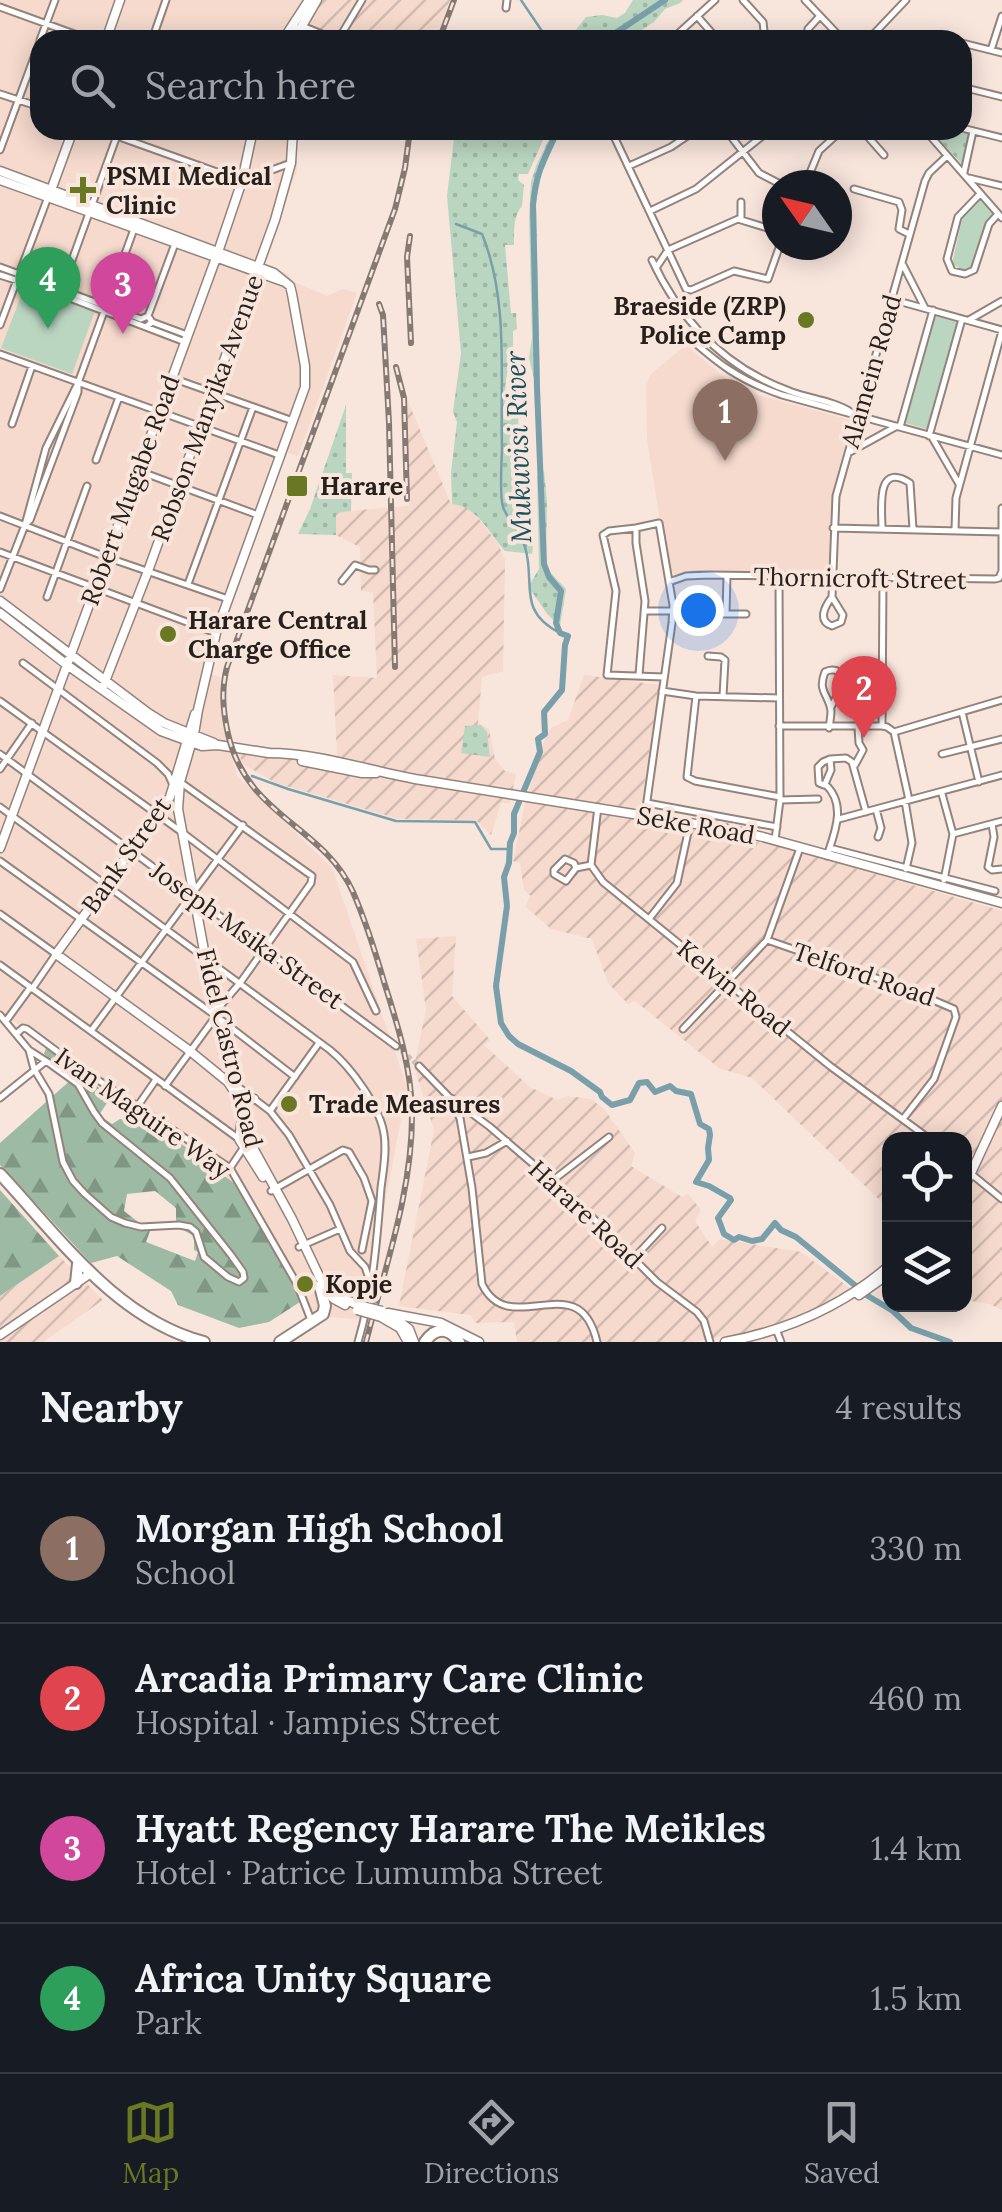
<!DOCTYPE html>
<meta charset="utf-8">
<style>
:root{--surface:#171b24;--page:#20242c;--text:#f1f3f6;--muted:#9ea1a6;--line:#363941;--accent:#6a7723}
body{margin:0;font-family:Lora,serif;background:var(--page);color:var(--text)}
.controls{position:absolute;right:30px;bottom:30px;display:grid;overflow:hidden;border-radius:20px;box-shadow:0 5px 25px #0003}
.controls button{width:90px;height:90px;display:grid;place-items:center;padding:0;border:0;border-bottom:2px solid var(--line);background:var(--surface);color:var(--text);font:50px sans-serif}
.compass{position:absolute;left:762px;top:170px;width:90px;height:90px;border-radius:50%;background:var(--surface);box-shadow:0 5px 25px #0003;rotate:304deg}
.you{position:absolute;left:698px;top:610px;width:35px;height:35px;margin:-25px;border:8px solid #fff;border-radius:50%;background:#1a73e8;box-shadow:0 0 0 15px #1a73e833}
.badge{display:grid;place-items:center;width:65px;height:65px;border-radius:50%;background:var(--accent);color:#fff;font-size:32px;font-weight:700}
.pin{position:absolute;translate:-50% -82px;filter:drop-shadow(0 2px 5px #0008)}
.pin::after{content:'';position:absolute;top:52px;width:35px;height:30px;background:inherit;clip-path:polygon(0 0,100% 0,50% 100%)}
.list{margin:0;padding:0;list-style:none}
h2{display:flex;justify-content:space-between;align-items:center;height:130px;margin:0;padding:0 40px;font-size:42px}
h2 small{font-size:32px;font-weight:400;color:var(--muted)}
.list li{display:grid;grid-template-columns:65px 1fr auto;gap:30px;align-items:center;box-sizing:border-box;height:150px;padding:0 40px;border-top:2px solid var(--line)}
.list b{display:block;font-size:38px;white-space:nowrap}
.list p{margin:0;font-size:32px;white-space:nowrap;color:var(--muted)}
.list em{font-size:32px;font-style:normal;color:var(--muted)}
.icon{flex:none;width:55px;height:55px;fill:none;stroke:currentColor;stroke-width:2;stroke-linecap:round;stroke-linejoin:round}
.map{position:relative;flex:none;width:1002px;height:1342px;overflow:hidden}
.search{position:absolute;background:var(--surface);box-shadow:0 5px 25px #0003;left:30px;right:30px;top:30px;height:110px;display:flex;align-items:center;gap:25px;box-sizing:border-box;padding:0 35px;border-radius:30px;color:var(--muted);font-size:38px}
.sheet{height:730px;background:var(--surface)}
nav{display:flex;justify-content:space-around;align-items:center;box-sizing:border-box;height:140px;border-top:2px solid var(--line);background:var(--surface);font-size:28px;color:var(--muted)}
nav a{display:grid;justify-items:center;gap:5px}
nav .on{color:var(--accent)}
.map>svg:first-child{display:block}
</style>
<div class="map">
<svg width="1002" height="1342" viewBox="0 0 1002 1342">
<defs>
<pattern id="industrial-furrows" width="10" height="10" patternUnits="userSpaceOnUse" patternTransform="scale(2.5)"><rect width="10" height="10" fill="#f5dacd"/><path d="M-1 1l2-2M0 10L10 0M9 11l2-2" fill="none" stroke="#d2bbb0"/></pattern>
<pattern id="grass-dots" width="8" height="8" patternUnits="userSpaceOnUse" patternTransform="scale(2.5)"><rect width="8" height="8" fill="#bad6c1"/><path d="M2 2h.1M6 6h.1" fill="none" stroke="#a0b7a5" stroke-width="1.8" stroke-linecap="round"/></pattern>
<pattern id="forest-firs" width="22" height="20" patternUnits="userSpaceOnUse" patternTransform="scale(2.5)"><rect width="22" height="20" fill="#9dbaa4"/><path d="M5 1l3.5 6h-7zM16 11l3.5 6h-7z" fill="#809785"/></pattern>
</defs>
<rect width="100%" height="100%" fill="#f8e5dc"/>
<path fill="#f5dacd" d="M0,0H322L312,16L302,40H184L162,33L158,40H40V130H297V171L262,262L288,274L294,282L327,296L343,289L357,293L298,456L285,452L221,634L211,674L220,677L222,718L237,776L332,868L407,1087L363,1320L311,1315L234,1183L0,1011Z
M686,345L731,383L750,393L851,420L832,496L829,572L827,574L696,571L678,576L672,572L660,520L647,439L646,386L651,374Z"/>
<path fill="url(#industrial-furrows)" d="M322,0H450L435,40H302L312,16Z
M407,399L451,504H459L472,510L498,544L505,560L503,671L482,677L478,723L489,729L495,759L505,771L516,774L510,803H501L491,835L476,820L399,819L276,783L243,764L234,743L337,755L333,675L377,678L373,592L361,591L360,547L336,535V512L409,506Z
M584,675L659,685L639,820L779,846L1002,911V1310L990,1304L965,1300L964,1140H890L889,1209L752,1078L719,1068L635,1001L628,1004L608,983L592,939L551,929L525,906L531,896L524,890L520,863L513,861L525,804L545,739L551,728L568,720Z
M456,936L452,996L490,1040L484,1045L530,1087L557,1100L568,1096L591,1099L605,1110L635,1153L631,1166L682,1197L688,1194L701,1210L695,1221L712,1247L720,1239L801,1252L851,1289L804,1314L763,1329L692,1342H517L514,1322L476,1323L470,1315L399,1306L434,1130L414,1067L426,1010L416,939Z
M59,1256L103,1300L43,1342H0V1296Z"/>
<path fill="url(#grass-dots)" d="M633,0H683L680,3L665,9L654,22L627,40H568L586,17L602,15L617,18L625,13Z
M455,130H541L543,140L528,174H519L518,180L524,185L522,206C513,216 514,232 514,245H505L511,313H516L517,329L513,331V354L520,362L521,371L507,373L505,388L509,404L519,410L517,442L526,462L533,546L532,554L505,551C489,533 477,506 452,504L451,472L457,422L453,412L461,353L447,196Z
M548,130H561L541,175L536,202L540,382L534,379L529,358L532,337L529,216L531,182L536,166L551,135Z
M930,130H960L971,133L962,164Z
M346,405V473H352L351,511L336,513V535L298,534L310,509Z
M544,471L547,501L546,568L566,589L560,626L548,615L530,589V584L539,569L537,476Z
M481,725L487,732L490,757L461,753L465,726Z"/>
<path fill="url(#forest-firs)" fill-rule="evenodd" d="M46,1048L111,1097L99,1115L112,1124L120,1119L128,1120L137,1111L234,1183L303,1300L269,1322L239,1328L178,1305L171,1291L117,1256L91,1263L0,1165V1143L73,1078L44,1054ZM155,1191L176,1208V1226L194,1236V1250L198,1252L195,1261L146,1242L150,1231L124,1211L127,1194Z
M0,1190L59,1256L0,1296Z"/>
<path fill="#bad6c1" d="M980,197L995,213L985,223L972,266L969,270L961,269L952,264L963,215Z
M25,286L95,311L72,374L1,348Z
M936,315L958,321L927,429L905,423Z"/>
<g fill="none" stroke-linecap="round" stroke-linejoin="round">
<path stroke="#79a0aa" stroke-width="2.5" d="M521,0L548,40
M456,224L482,234C509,300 500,376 502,446C502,461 499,494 503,507C508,521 521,532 525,547C536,582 516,611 560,633
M252,776L288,789L396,821L475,822L491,849H508"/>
<path stroke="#79a0aa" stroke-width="6" d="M605,40L665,0
M558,130C544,159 536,172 533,205L537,388L544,564L549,577L561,591L556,623L560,633L568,636L565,645L562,690L544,712L545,734L538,739L540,752L514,814V833L510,843L509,863L504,877L507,906L496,986L501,1023L509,1036L518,1044L571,1071L600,1092L602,1097L612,1105L630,1100L639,1083L647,1082L655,1092L670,1086L676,1091L691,1094L700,1124L709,1129L710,1135L708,1148L709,1160L696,1182L709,1186L730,1198L731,1200L718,1218L724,1234L734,1240L739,1237L752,1241L762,1239L775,1223L781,1230L796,1237L868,1296L893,1311L911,1328L950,1342"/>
<path stroke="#cebeb6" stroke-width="5" stroke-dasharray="5 2.5" stroke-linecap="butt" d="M396,1046L419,1066"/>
<g stroke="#94837b" stroke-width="9">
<path id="minor" d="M743,0L763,22L765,40
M805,0L843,40
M0,7L91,40
M506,8L507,0
M697,16L718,40
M289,32L302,26L337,40
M40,40L55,0
M152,40L166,0
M338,40L362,0
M671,40L715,0
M806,40L808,29L819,17
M868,40L906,0
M927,40L935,38L948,40
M962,43L1002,53
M991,50L1002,16
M962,87L1002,97
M0,94L40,107
M962,128L1002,138
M100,130L242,181L291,163
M611,130L686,289L691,290L734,271L768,279L780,245
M674,130L683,139
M726,130L759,173L782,185
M862,130L884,155
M925,130L1002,218
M651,135L660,130
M0,150L40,41
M629,166L671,147L696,130
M964,172L973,131
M969,178L1002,186
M805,185L819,151L842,130
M854,189L899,202L902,210L899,229L909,234
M980,194L958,217L947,259L952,271L965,274L974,270L989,224L998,214
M650,211L696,189L770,130
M741,218V202
M652,260C681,322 727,369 792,392C812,399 834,401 851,412
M903,265L925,308
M0,267L141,319
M656,268L668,250L738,219L777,231
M0,275L59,294L185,342
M62,288L119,130
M891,299L1002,330
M141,319L148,316L176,241
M969,320L1002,301
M152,322L187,335
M0,325L48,197
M146,327L152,322L148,316
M685,334C718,364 739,380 782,395L1002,455
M0,354L279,455
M172,378L293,421
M12,424L32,366
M900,427L933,310
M929,436L962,319
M933,439L959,484
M848,453L897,426
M96,460L119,397
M139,471L258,515
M0,516L106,557L228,599
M25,525L30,520L78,392V383L134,229
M636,528L609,531L603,535L616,591L607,675L664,677
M833,528L1002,532
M882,529C882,509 875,461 910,483L913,529
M955,530L956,498L1002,331
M0,552L216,633
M342,581L355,565L369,570H375
M669,582L686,576L710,575L995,579L999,578L1002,571V508
M188,584L253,407
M0,589L25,525L46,448L78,383
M47,597L87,486
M832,597L843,615L841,622L832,626C817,621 825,606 832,597L836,496L925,181L929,173L947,156
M645,611H672
M726,613L727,576
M707,614H746
M708,656L721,657L725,660L723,696
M23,663L157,763L168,774L173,785
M639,675L645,601L636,543V528L659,523L673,605L672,623L645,815
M662,691L696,696L779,698
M696,696L687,777L695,781L780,797
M0,701L183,833L353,962L376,1011
M962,712L979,782
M779,726H882L887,727L894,732L1002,700
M882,726L883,579
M829,728C830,722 831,716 831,711C829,694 817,692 825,672C832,668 840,670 843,677L842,687L831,707
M894,732L909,800
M0,754L396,1046
M942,754L1002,739
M855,765L863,750L859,743L858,727
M0,769L32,723
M180,782L312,876L311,883L240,983L215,1012
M824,785L819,783L818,767L823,762L830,759
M942,794L953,834L944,880
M780,800L818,799
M905,801L912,843L906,869
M647,803L777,827
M0,807L330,1050C351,1067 380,1107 384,1134C387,1152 383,1171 381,1188C377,1241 373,1291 358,1342
M598,807L591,865L603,882L830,1066L931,1140
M876,809L881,828L878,837
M839,819L1002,775
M992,824L994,837L988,867L992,870L1002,869
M953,834L1002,821
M775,840L780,800L779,579
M830,848L995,891
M827,856C835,832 847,804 825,784L831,770L830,759L846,758L852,762L866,812
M0,861L216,1016L295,1077
M576,868L566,881L554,874V870L565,859L574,863L576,868L591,865
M0,914L56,954L32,989
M649,919L677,883L690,823
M767,940L905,988L954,1009L956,1017L934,1079L903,1119
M0,965L239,1139
M0,1015L29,1050L34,1069L49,1094L63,1162L73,1181L85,1194L111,1217L125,1223L141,1227L179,1225L190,1227L196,1232L204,1257L228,1277L239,1282L244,1278L243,1272L231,1255L170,1178L102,1123L94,1112L78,1084L46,1061L0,1098
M6,1021L30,988
M683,1029L767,940L800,848
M91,1031L243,825
M16,1034L23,1028L27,1029L74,1064L230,1168L297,1284L311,1320
M29,1050L46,1061
M419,1066L448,1096L460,1118L472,1188L482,1284C510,1342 579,1263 597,1342
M165,1086L216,1016
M237,1086L270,1111L289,1135L330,1205L350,1251L365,1267L371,1284
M451,1098L490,1127L575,1200L657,1282L697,1312L704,1321L710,1342
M137,1107L155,1081
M270,1111L319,1043
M468,1157L486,1153L507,1141
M230,1168L244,1147
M964,1168L1002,1199
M552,1181L609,1137
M271,1191L343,1150L349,1152L364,1178L372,1201L362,1250
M299,1247L340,1229
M634,1258L662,1228
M776,1329L781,1342"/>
</g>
<g stroke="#94837b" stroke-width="11">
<path id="major" d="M106,40L120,0
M283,40L309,0
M298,40L302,26L317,0
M0,171L274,273L290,286L292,294L305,366V387L216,633L198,710L194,734L180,782L178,809L216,1016L252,1146L292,1219L320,1278L342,1298L358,1305
M0,180L285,282
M50,193L73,130
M0,601L148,713L164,723L214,743
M0,613L67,665L161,731L202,746L218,745L269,753
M102,689L148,571L275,220L291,163L293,130
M195,714L170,797L56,954L190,1051L228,1082L234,1091
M268,753C318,753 366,770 415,779L727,829L763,837L1002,903
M302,761L362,773H376
M0,848L216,258L242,181L253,130
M242,1106L241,1100L244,1097L254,1099
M242,1119L239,1139L263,1177
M964,1188L1002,1106
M320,1287L334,1299L345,1305
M859,1295L890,1273
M388,1313L441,1323L479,1342
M391,1315L409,1329L414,1342
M381,1317L400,1328L408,1342
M0,1335L91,1273
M725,1342C785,1331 843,1306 890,1265"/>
</g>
<g stroke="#94837b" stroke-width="14">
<path id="highway" d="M0,1174C59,1237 116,1319 204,1342
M76,1283L78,1264
M280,1342L323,1314L325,1306L320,1286
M425,1342C435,1327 449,1327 459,1342"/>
</g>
<use href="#minor" stroke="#fff" stroke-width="5"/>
<use href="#major" stroke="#fff" stroke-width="8"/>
<use href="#highway" stroke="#fff" stroke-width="10"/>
<g stroke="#857973" stroke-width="6">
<path id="rail" d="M439,40L454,0
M410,236L407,257L411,343
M379,304L383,315L389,423L395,667
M396,367L404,398L407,499
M366,1342C385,1267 413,1190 412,1111C411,1068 398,1026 385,985C376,954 366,922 353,892C323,825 247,817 228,734C223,711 221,690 227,667L395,209L405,168L410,130"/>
</g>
<use href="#rail" stroke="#f8e5dc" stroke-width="2.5" stroke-dasharray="8" stroke-linecap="butt"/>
<g stroke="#94837b" stroke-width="11" stroke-linecap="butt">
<path id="major-bridge" d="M358,1305L382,1311
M357,1310L381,1317"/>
</g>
<use href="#major-bridge" stroke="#fff" stroke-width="8"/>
</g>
<g fill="#6a7723" stroke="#f8e5dc" stroke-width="4">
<path d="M78 175h10v10h10v10h-10v10h-10v-10h-10v-10h10z"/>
<circle cx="806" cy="320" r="10"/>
<rect x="285" y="474" width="24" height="24" rx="5"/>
<circle cx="168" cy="634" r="10"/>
<circle cx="289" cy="1104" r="10"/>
<circle cx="305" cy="1284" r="10"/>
</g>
<g text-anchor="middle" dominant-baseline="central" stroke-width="8" stroke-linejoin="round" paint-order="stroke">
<g font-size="25" font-weight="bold" fill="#27211d" stroke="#f8e5dc" text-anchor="start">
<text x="106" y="176">PSMI Medical<tspan x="106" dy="29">Clinic</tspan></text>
<text x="786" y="306" text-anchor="end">Braeside (ZRP)<tspan x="786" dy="29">Police Camp</tspan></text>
<text x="320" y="486">Harare</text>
<text x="188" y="620">Harare Central<tspan x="188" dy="29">Charge Office</tspan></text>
<text x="309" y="1104">Trade Measures</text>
<text x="325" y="1284">Kopje</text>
</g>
<g font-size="25" fill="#27211d" stroke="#f8e5dc">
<text transform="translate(871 371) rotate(-74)">Alamein Road</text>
<text transform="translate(207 408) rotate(-70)">Robson Manyika Avenue</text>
<text transform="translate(130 490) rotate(-70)">Robert Mugabe Road</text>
<text transform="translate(860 578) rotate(1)">Thornicroft Street</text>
<text transform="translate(696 825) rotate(10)">Seke Road</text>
<text transform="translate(126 855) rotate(-55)">Bank Street</text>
<text transform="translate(247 935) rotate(36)">Joseph Msika Street</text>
<text transform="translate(864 974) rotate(19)">Telford Road</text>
<text transform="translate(734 988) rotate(39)">Kelvin Road</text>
<text transform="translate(230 1048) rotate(76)">Fidel Castro Road</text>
<text transform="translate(143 1113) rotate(35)">Ivan Maguire Way</text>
<text transform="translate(586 1214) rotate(43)">Harare Road</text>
</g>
<g font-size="28" font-style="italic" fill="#1c525f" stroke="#f8e5dc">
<text transform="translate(518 447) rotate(-92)">Mukuvisi River</text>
</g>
</g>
</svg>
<div class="controls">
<button><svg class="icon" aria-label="locate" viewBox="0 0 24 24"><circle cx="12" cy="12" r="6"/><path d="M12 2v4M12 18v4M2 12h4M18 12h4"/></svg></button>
<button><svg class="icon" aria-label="layers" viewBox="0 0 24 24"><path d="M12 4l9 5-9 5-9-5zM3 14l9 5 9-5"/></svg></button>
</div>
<svg class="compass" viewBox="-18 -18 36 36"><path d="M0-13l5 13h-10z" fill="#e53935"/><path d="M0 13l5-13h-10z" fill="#9ea1a6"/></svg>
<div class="you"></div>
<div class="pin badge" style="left:725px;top:461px;background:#8d6e63">1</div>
<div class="pin badge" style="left:864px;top:738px;background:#e0444e">2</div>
<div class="pin badge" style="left:123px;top:334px;background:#d1479c">3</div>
<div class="pin badge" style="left:48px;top:329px;background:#2e9e5b">4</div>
<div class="search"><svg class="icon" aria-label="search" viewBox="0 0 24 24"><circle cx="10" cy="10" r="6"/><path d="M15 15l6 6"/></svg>Search here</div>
</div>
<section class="sheet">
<h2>Nearby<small>4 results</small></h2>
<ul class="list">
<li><span class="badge" style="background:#8d6e63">1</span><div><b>Morgan High School</b><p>School</p></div><em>330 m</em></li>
<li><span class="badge" style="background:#e0444e">2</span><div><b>Arcadia Primary Care Clinic</b><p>Hospital · Jampies Street</p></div><em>460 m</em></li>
<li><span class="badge" style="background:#d1479c">3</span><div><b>Hyatt Regency Harare The Meikles</b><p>Hotel · Patrice Lumumba Street</p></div><em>1.4 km</em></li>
<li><span class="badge" style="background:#2e9e5b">4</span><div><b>Africa Unity Square</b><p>Park</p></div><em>1.5 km</em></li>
</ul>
</section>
<nav>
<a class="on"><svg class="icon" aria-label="map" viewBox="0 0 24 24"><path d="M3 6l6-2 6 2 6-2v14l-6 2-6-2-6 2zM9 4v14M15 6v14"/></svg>Map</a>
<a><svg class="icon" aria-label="directions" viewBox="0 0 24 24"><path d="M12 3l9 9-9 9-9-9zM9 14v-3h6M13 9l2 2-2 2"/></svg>Directions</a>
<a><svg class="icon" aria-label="saved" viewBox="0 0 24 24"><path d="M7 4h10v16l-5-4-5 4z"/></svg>Saved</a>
</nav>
